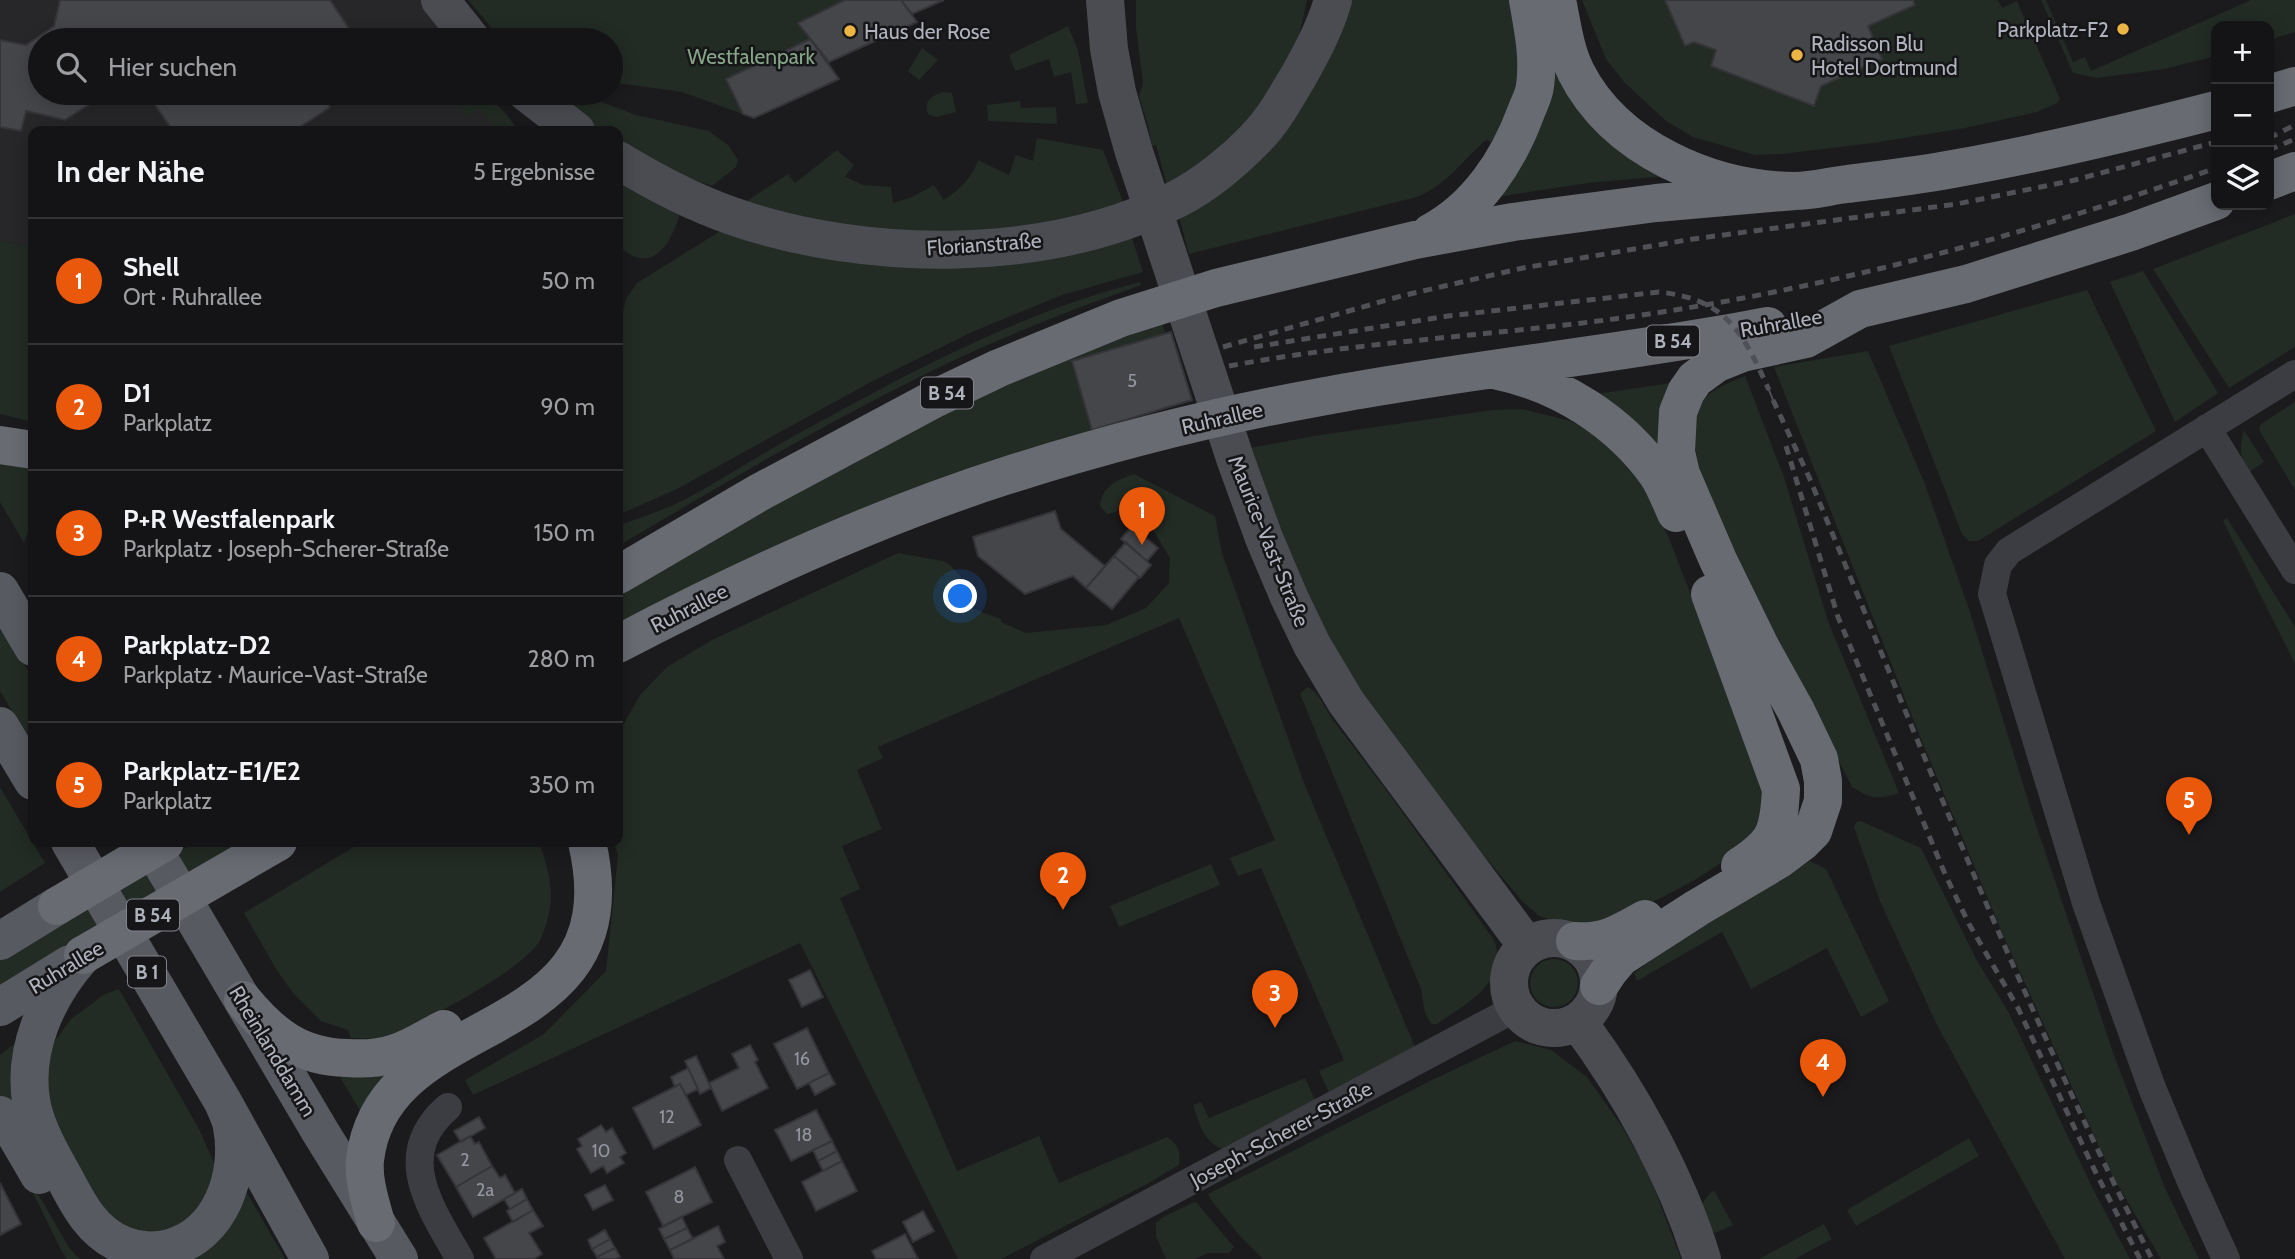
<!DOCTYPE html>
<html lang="de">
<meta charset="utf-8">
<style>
:root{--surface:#141416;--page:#1d1d1f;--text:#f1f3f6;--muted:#9d9ea1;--line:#333335;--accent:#ea580c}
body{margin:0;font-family:Cabin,sans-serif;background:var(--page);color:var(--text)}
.controls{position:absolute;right:21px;top:21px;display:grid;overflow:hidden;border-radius:14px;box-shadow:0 4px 18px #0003}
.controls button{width:63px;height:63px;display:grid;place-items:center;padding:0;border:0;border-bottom:2px solid var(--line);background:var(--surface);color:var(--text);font:35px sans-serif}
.you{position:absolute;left:961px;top:597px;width:24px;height:24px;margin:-18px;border:5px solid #fff;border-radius:50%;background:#1a73e8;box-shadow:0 0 0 10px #1a73e833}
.badge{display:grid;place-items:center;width:46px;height:46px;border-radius:50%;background:var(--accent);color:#fff;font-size:23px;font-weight:700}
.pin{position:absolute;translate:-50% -58px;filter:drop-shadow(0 2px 4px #0008)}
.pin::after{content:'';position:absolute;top:37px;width:24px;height:21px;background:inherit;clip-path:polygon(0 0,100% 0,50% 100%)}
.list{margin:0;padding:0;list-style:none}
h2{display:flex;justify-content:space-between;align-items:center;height:91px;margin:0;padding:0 28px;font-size:30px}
h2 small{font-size:23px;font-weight:400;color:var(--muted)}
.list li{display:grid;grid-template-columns:46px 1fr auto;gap:21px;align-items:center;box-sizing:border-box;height:126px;padding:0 28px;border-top:2px solid var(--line)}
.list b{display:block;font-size:26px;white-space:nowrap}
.list p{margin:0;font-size:23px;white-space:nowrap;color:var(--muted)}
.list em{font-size:23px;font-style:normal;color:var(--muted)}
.icon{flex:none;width:38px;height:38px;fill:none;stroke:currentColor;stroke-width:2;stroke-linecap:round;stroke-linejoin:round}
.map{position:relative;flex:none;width:2295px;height:1259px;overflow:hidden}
.search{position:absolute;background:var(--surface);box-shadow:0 4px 18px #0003;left:28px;top:28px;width:595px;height:77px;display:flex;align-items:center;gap:18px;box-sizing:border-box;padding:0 24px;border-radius:38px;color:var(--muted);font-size:26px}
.panel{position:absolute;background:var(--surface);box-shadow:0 4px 18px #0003;left:28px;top:126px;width:595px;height:721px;border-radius:14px}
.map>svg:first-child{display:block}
</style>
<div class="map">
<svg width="2295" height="1259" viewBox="0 0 2295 1259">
<rect width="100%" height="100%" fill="#1b1b1d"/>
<path fill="#27272a" d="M0,0H426L460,40H40V93H500L493,100L511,131H33V247L0,241Z"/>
<path fill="#222b24" d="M468,0H944L912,14L917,22L829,62L839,79L754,118L682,92L611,82V40H502Z
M1136,0H1307L1299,36L1254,118L1168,190L1156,145L1152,146L1149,129L1139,96L1143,83L1136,28Z
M1349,0H1518L1527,62L1497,144L1486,140C1461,162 1448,184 1417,197L1189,254L1178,213Z
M1582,0H1665L1685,45L1694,42L1716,50L1711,66L1814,106L1821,86L1881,59L1868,26L1915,5L1913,0H1998L2002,8L2017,1L2060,99L2057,103L2037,112L1965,128L1873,143L1782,154L1755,155L1693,137L1666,121L1624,82L1606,59Z
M2041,0H2046L2073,62L2085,57L2091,71L2251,0H2295V32L2269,40V26H2216V56L2164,69L2097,78L2073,73Z
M1068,26L1078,50L1088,103L1076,104L1071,72L1054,77L1049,59L1015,71L1009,55Z
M922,48L938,60L919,80L908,71Z
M1551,58L1666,176L1588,183L1497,197Z
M943,92L952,93L956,112L936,117L928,114C923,101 931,96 943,92Z
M462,93H485L508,116L518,131H496L480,108L467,118L453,98Z
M545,93H578L636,115L709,131L728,145L738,160L736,167L712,186L653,165L618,144V131H598Z
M1020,101L1021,108L1056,107L1057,124L988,121L987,105Z
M1037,138L1103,150L1126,209L1004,235L832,228L747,201L788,174L795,183L837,150L854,165L845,177L863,185L891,187L893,203L912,197L934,185L944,200C960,189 972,178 978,160L1009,175L1016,155L1033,161Z
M618,177L680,213C671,246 650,277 618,245Z
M2295,214V347L2229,388L2153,269Z
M1129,229L1143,272L1062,295L972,332L871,382L677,489L618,515V335L626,299L637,283L722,230L759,240Z
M0,241L33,247V422L0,414Z
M2143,271L2218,393L2175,422L2110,282Z
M1140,282L1141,285C1074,309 1008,334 944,365C832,419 725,483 618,546V526C639,518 661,511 682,501C722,480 761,454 801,432C908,373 1021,312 1140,282Z
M2087,290L2156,431L1978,541H1969L1962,534L1889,346Z
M1162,323L1165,333L1072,361L1093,434L618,627V595L758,511L1014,379Z
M1868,351L1925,484L1970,612L2030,807L2115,1058L2165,1188L2199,1259H2161L2112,1175L2004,937L1919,734L1774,367Z
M1745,376L1784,477L1828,621L1899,793C1878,800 1871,799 1852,787C1814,712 1774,640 1739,564C1725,534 1709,503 1700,471C1696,454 1691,430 1696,413C1703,391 1727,384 1745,376Z
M1670,383L1660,448L1590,395Z
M2295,402V490L2259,430L2261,424Z
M1522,409L1570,421L1589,430L1626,458L1650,500L1668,536L1765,784C1764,800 1763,816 1753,830C1722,877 1635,910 1583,931L1539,916L1522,901L1475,845L1356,685L1332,647L1294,572L1250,448L1314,436L1492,410Z
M2244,430L2264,462L2248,473C2240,457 2239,446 2244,430Z
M0,462L33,466V516L24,543L0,502Z
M1134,474L1215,516L1222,553L1304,783L1415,1047L1331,1097L1319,1071L1344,1060L1261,868L1238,876L1230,858L1275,840L1179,618L878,747L883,758L857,770L882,829L842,846L860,889L840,898L957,1171L1039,1136L1059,1183L1167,1137C1178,1144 1181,1152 1179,1165L1147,1184L1001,1259H958L800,943L473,1095L465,1080L544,1034L606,971L618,855L614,842H618V734L640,695L667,667L712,640L898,553L943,561L950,565L961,577L951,593L973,609L1001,619V622L1026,633L1106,625L1146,608L1169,583L1170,558L1152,528L1151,513L1128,496L1116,512L1107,514L1100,506C1102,486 1117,480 1134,474Z
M2227,518L2295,627V664L2223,521Z
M0,623L33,679V745L0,691Z
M1307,687C1320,692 1327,713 1336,724C1391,795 1442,867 1494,940C1510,982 1466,1004 1437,1024H1431L1425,1013L1421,989L1300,694Z
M0,787L45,863L0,892Z
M1861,821L1921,848L1976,959L2009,1013L2094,1191L2130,1259H2065L1937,1025L1880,901L1854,827L1856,822Z
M195,842H246L0,991V960L59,922Z
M362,842H539C552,878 557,903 540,940C527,968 416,1027 383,1037C374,1040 362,1038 351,1038L348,1030L321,1021L293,993L276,969L244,913Z
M1810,861L1826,869L1889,1001L1861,1017L1827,948L1751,989L1722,932L1637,981L1634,973L1699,926Z
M1211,864L1220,885L1119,927L1110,906Z
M1530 983a24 24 0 1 1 48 0a24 24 0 1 1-48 0Z
M119,989L198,1127L216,1167L199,1216L158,1238L108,1225L42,1101L52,1045L71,1019L105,994Z
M23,1037L24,1124L0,1099V1055Z
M1515,1041L1551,1050L1587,1077L1621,1125L1648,1172L1681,1259H1263L1240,1236L1211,1200L1208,1194L1432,1080Z
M342,1074H384L386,1078L361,1112L341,1079Z
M1305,1078L1317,1104L1224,1149C1204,1144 1199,1123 1193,1105L1201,1102L1209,1118Z
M1969,1138L1979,1156L1856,1226L1847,1210Z
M8,1142L70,1249L80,1259H67L61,1250Z
M239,1179L285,1259H162Z
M1714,1190L1733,1225L1715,1233L1706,1227C1702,1209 1698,1203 1714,1190Z
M1194,1202L1197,1203L1234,1247L1229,1253H1208L1195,1259H1166L1156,1236V1223L1163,1217Z
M1824,1224L1832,1239L1795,1259H1759Z"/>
<path fill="#45464a" stroke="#353539" stroke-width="2" d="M60,0H330L350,30L347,40H40V93H107L65,120L26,111L21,131L0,127V40L26,45L54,26Z
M845,0H901L917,22L829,62L798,23Z
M901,0H944L912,14Z
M1665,0H1913L1915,5L1868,26L1882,59L1821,86L1814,106L1711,66L1716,50L1694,42L1685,46Z
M810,39L839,79L754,118L743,114L726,79Z
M115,93H333L329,108L294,131H173L151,99Z
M1171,332L1192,400L1092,430L1072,361Z
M1055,511L1061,529L1105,566L1086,588L1073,576L1025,594L978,556L973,537Z
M1132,526L1158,548L1147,561L1121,539Z
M1126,542L1151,565L1140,578L1114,556Z
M1114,556L1139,577L1112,609L1086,588Z
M810,970L823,997L802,1007L789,980Z
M807,1028L829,1073L797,1089L774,1044Z
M750,1045L758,1060L755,1062L768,1088L722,1111L709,1083L739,1068L732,1054Z
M696,1056L711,1088L700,1094L685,1061Z
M688,1068L698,1089L686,1095L680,1084L675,1087L671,1077Z
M829,1073L835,1084L815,1095L809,1083Z
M680,1084L701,1125L654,1149L633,1108Z
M816,1110L832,1141L791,1161L775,1130Z
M479,1117L485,1128L461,1142L454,1131Z
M601,1125L606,1132L612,1128L626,1153L620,1157L624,1163L607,1173L603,1166L591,1173L577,1149L582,1146L578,1139Z
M470,1136L475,1144L479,1142L492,1166L456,1187L437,1155Z
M832,1141L837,1151L818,1161L813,1150Z
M837,1151L842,1161L823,1171L818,1161Z
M842,1161L857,1191L816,1211L802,1182Z
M492,1166L500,1178L505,1175L515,1193L473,1217L456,1187Z
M695,1167L712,1202L663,1226L646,1192Z
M0,1183L21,1224L0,1235Z
M605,1185L613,1200L593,1210L585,1195Z
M522,1189L527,1199L510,1209L504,1199Z
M527,1199L533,1210L513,1222L507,1211Z
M533,1210L543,1226L529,1233L542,1254L534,1259H496L484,1238Z
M923,1211L934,1231L913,1242L903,1222Z
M682,1217L687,1228L664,1239L659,1229Z
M718,1226L725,1242L717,1246L724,1259H674L670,1250Z
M687,1228L693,1239L670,1250L664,1239Z
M605,1230L610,1239L592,1249L588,1240Z
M905,1234L918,1259H876L872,1251Z
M610,1239L615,1248L597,1257L592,1249Z
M615,1248L620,1257L615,1259H598L597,1257Z"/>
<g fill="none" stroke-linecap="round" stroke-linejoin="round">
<path stroke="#3c3d42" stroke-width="28" d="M2207,428L2295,570
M448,1107C392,1155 431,1208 460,1259
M738,1160L789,1259
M1044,1259L1516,1008
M2226,1259L2192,1184L2152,1088L2086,903L1992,594L1998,565L2009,551L2295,374"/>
<path stroke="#4a4c52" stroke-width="38" d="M440,0L472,40
M1105,0L1109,49L1117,92L1134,152L1236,461L1264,538L1289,597L1312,645L1346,702L1527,946
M527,93L576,131
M618,160C654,182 692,202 732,216C868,263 1047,264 1177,199C1205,185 1235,160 1256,138C1274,120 1285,98 1298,77C1312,52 1325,28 1333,0
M1509 983a45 45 0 1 1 90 0a45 45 0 1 1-90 0Z
M1578,1022C1630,1092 1676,1175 1702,1259"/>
<path stroke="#585a61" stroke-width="38" d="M0,591L33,647
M0,726L33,781
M70,842L223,1102L310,1259
M149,842L321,1133L399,1259
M0,941L57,906
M83,955C47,995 21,1051 32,1106C38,1132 52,1156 65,1179C79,1206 93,1233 123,1245C137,1251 155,1252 170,1248C221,1234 241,1175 232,1127C231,1119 226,1110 223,1102
M0,1007L70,964
M0,1115L14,1132L39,1175"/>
<path stroke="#686b72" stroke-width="38" d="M1557,0C1562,24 1565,50 1576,72C1615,149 1711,190 1794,191C1812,191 1830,186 1847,184C1880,180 1914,176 1947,170C2038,154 2127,133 2216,110
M2269,94L2295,86
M2269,181L2295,171
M1430,233C1477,208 1508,161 1526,112C1529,104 1534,95 1535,86C1539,57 1533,29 1528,0
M1498,371C1561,384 1620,422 1657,474C1665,486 1670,500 1676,513
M0,445L33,450
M618,575L760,492L936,398L999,368L1121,318L1216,288L1415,240L1513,222L1656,203L1795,191
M1710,594L1781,789C1779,830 1776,843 1740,866
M618,644C742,579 871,519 1005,476C1106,444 1210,417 1315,398C1465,369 1618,355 1768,326
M57,906L165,842
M1575,941C1605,943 1620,933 1645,919
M83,955L278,842
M1599,986L1609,971L1621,957L1697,908L1778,860L1802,842L1813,831L1823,801V781L1819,759L1796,711L1761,648L1718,560L1681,474L1676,452L1678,412L1686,392L1695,379L1717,363L1742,353L1806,339L1860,309L1966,284L2131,232L2216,201
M243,1000C272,1035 299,1057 347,1058C364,1059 379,1059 395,1053C412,1048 428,1037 444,1029
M376,1223C371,1204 363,1181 365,1160C382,1004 636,1051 587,842"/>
<path stroke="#4f5157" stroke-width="2" d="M1769,390L1773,400"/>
<path stroke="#4f5157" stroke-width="5" stroke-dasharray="9 7" stroke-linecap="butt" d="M2269,138L2295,125
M2269,150L2295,139
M1223,347L1401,296L1523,268L1693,239L1957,204L2075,180L2216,142
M1254,347L1448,316L1659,292C1727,299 1743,333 1769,390
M1229,366C1368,340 1510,335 1649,314C1843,285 2031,233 2216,168
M1773,400L1809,477C1918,740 2022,1006 2152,1259
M1786,446L1838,617L1945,874L1969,924L2018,1008L2093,1167L2140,1259"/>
</g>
<g fill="#ecb544" stroke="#161518" stroke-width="2.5">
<circle cx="2123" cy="29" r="7"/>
<circle cx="850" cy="31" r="7"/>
<circle cx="1797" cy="55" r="7"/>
</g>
<g text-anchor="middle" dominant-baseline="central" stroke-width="5" stroke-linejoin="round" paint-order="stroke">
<g font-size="18" fill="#9497a0">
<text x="1132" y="381">5</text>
<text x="802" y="1059">16</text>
<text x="667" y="1117">12</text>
<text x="804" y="1135">18</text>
<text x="601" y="1151">10</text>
<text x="465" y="1160">2</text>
<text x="485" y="1190">2a</text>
<text x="679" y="1197">8</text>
</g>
<g fill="#161518" stroke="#80838b" stroke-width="2">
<rect x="1647" y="325.5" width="52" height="31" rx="5"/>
<rect x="921" y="377.5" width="52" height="31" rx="5"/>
<rect x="127" y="899.5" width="52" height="31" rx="5"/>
<rect x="128" y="956.5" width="38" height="31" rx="5"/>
</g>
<g font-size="19" font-weight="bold" fill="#aeb2bc">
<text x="1673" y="341">B 54</text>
<text x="947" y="393">B 54</text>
<text x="153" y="915">B 54</text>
<text x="147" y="972">B 1</text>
</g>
<g font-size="21" fill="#aeb2bc" stroke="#161518" text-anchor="start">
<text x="2109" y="29" text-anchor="end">Parkplatz-F2</text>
<text x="864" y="31">Haus der Rose</text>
<text x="1811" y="43">Radisson Blu<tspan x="1811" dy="24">Hotel Dortmund</tspan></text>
</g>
<g font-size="21" fill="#86a688" stroke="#161518">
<text x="751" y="56">Westfalenpark</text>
</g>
<g font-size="21" fill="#aeb2bc" stroke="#161518">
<text transform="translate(984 244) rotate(-4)">Florianstraße</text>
<text transform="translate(1781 323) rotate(-10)">Ruhrallee</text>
<text transform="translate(1222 418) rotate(-13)">Ruhrallee</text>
<text transform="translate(1269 541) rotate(68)">Maurice-Vast-Straße</text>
<text transform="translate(689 608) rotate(-27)">Ruhrallee</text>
<text transform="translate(66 967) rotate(-31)">Ruhrallee</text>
<text transform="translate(273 1051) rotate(59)">Rheinlanddamm</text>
<text transform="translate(1281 1134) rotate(-28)">Joseph-Scherer-Straße</text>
</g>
</g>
</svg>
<div class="controls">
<button>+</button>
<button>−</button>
<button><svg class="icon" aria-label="layers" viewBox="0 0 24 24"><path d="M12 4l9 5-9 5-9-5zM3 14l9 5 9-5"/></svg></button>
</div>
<div class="you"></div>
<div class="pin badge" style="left:1142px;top:545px">1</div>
<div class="pin badge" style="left:1063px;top:910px">2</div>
<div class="pin badge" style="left:1275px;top:1028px">3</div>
<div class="pin badge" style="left:1823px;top:1097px">4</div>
<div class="pin badge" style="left:2189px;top:835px">5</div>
<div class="search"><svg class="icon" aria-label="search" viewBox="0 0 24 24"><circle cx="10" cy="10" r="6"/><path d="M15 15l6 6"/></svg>Hier suchen</div>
<section class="panel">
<h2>In der Nähe<small>5 Ergebnisse</small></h2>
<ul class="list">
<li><span class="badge">1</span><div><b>Shell</b><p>Ort · Ruhrallee</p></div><em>50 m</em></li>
<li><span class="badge">2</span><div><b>D1</b><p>Parkplatz</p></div><em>90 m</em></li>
<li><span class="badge">3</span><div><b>P+R Westfalenpark</b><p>Parkplatz · Joseph-Scherer-Straße</p></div><em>150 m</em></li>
<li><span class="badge">4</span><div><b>Parkplatz-D2</b><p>Parkplatz · Maurice-Vast-Straße</p></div><em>280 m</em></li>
<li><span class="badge">5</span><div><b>Parkplatz-E1/E2</b><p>Parkplatz</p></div><em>350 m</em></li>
</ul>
</section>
</div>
